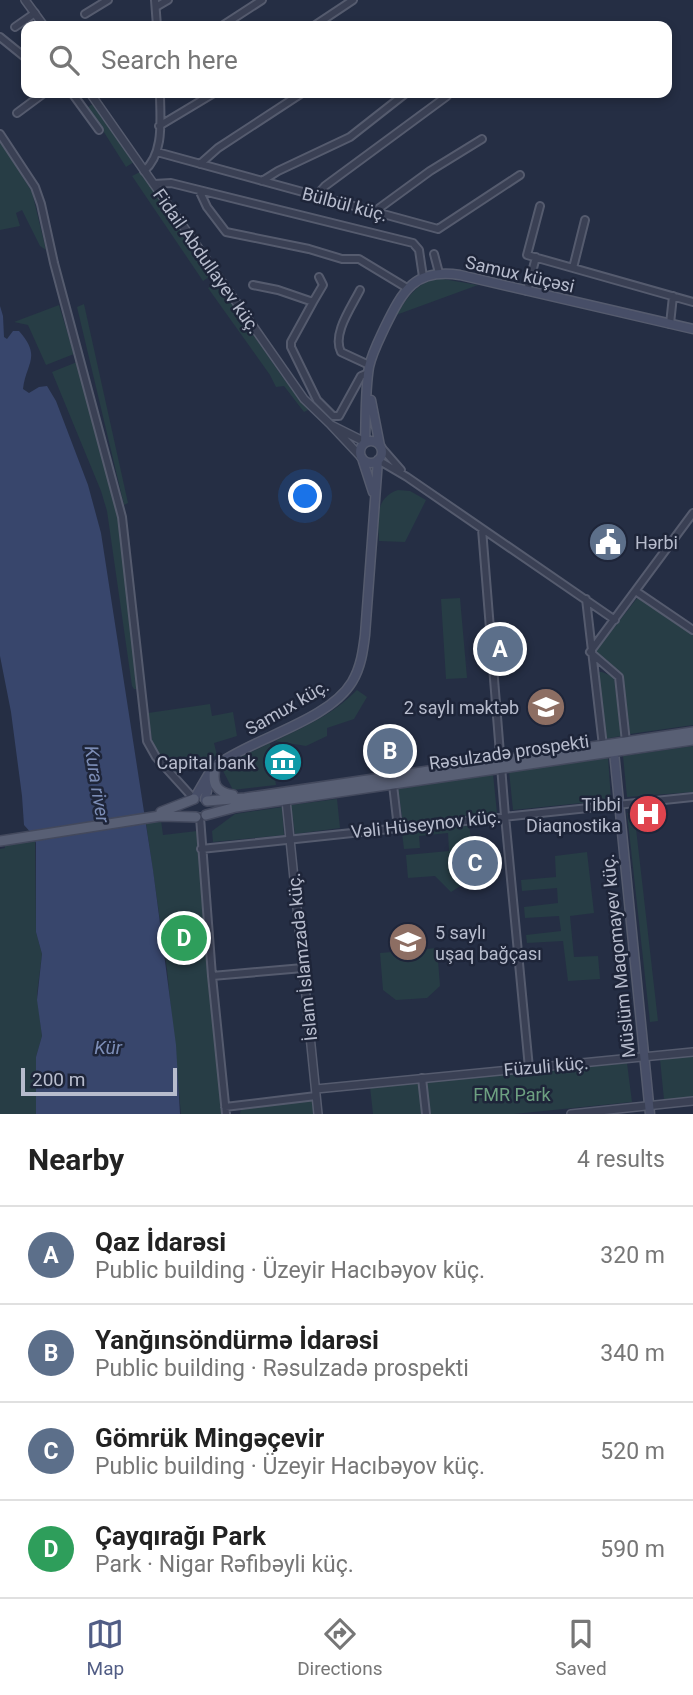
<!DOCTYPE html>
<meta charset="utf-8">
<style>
:root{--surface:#fff;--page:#f2f2f2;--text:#222;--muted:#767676;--line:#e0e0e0;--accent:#515d85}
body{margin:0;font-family:Roboto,sans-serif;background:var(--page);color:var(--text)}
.scale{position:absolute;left:21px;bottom:18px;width:156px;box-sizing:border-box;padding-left:7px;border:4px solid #b7bccd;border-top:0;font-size:19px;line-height:24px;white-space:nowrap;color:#b7bccd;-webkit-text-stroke:5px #1e2539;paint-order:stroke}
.you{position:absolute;left:306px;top:497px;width:24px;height:24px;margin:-18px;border:5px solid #fff;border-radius:50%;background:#1a73e8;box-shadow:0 0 0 10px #1a73e833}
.badge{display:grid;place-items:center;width:46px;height:46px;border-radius:50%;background:var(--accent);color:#fff;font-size:23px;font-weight:700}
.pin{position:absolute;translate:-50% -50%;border:4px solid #fff;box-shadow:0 2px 7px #0006}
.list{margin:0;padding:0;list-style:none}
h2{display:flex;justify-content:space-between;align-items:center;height:91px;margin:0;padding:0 28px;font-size:30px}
h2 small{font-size:23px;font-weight:400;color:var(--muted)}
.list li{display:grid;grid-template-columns:46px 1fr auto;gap:21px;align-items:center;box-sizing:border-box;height:98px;padding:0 28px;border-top:2px solid var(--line)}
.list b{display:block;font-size:26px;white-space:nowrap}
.list p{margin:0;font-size:23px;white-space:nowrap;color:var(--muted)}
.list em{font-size:23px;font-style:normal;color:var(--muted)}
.icon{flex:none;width:38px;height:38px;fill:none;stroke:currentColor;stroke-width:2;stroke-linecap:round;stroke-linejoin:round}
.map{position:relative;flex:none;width:693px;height:1114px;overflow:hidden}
.search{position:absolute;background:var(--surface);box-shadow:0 4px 10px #0003;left:21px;right:21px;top:21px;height:77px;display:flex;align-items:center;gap:18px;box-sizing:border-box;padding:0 24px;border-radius:14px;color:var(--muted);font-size:26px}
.sheet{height:483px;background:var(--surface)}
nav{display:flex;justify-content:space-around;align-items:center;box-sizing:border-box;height:98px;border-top:2px solid var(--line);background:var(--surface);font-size:19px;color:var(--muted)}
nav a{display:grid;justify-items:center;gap:4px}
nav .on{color:var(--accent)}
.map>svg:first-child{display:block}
</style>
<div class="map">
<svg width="693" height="1114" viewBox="0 0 693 1114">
<rect width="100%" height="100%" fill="#252e44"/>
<path fill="#273d45" d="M94,103L134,162L126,167L88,107Z
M0,141L32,192L46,250L40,246L22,210L16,213L20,226L0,230Z
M140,172L212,275L203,281L132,176Z
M437,278L478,285L396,315C408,297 416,284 437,278Z
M217,282L281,375L308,410L304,412L284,386L276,387L270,375L208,288Z
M84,304L128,503L124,505L77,307Z
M59,305L74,354L46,365L28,325L14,322Z
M77,362L117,507L138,689H134L132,686L107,511L101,491L52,372Z
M398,490L410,491L426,500L405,542L379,541C378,520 374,498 398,490Z
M638,597L693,635V725L630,734L623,675L596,651Z
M460,598L467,678L446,679L441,599Z
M597,672H602L614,677L621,736L605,739Z
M357,690L367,697L354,719L327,728V736L306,746L275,741C306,726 332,715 357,690Z
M210,704L212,716L233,712L237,736L214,743L217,755L204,762L198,754L182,758L183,770L176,775L153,747L148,713Z
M270,743L276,785L233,790L221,767Z
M693,746V792L627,797L623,756Z
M608,757L611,800L513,810L509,771Z
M493,774L497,813L403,823L398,789Z
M337,799L340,828L295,834L291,805Z
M282,807L284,835L213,842L212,831L235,814Z
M634,811L658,1021L650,1022L627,813Z
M161,820L163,835L197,831L208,976L222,1114H181L167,969L146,823Z
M469,825L473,853L463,854L465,883L451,892L435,876L408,878L406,855L449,851L448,833L419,836L420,848L404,849L402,833Z
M35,840L36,932L42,954L37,994L42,1036L36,1057V1114H0V849L5,848V845Z
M587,852L594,913L570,916L574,957L598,956L600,979L568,981L563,941L527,943L526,935L561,931L559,916L525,918L524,907L558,903L557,888L522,891L521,880L556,877L555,856Z
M437,948L440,986L427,998L396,1000L383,990L380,953Z
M693,1056V1097L664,1100L660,1059Z
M627,1063L632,1102L514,1114H373L370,1087Z
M312,1099L314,1114H240L241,1109L244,1107Z"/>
<path fill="#38466c" d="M0,306L3,316L4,337L7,339L13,331H19C42,357 26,363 23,389L29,393L39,387L47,386L56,401L88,485L101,533L153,870L176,1045L180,1114H36V1057L42,1036L37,1000L42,954L36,932V843L33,835L24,825L22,796L11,712L0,656Z"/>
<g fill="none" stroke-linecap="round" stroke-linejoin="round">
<g stroke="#555b6e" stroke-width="10">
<path id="minor" d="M155,0L157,26
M156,7L168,0
M85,14L108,0
M222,26L262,0
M314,26L353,0
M15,27L35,13
M0,37L26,58
M72,93L99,130
M17,113L44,93
M159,126L214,93
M0,134L35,187L41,204L54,263L122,517L147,741L156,757L194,799
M157,152L438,229L520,175
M200,164L218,148L302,93
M144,171C165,153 160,118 160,93
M262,181L278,171L350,137L406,93
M154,184L171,183L413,243L419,250L423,277
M199,190L207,207L226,232L309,249L342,259H359L407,288
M316,196L325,186L447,96
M540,206L527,255L693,302
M374,212L430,171L482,139
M434,254L439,273
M573,268L585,220
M253,285L278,290L313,302L291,342V347L317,400L333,416H339L361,376L368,373
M360,290C351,308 332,334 341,352L369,365
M527,291L536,257
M313,302L323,285L319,277
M670,324L673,296
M380,446L401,470
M378,460L407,477L615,620
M482,529L505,816L529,1068
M637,592L693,630
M586,599L603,746
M623,744L626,742L619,677L590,652L693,513
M393,785L398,828
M200,817L212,976L226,1114
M201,849L693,797
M212,976L303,968
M422,1078L426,1114
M225,1107L316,1096"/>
</g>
<g stroke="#555b6e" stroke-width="10">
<path id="tertiary" d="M25,0L44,26
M90,93L304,399L331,425
M361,457L331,425L365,442
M286,800L318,1114
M316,1089L693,1052
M571,1114L693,1101"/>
</g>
<g stroke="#555b6e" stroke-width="11">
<path id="secondary" d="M371,400L380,446
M360 452a11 11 0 1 1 22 0a11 11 0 1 1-22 0Z
M365,442C366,418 365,391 369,367C372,353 379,340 385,327C403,290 415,268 460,275L693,329
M362,458L373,492
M614,752L650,1114
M194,799L208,775L220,763C257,737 329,720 352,682C361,667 363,651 365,635L378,460
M205,799L211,775"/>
</g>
<g stroke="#43495d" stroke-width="12">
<path id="primary" d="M215,767C212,783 215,792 233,795
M207,801L245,798L693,732
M161,812L194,799
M206,815L236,807L693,740
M0,841L160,816L196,817"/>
</g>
<use href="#minor" stroke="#3a4054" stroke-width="6"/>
<use href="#tertiary" stroke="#3a4054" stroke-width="7"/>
<use href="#secondary" stroke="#474e67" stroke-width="8"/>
<use href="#primary" stroke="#585f74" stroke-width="9"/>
</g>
<defs>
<g id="civic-disc" transform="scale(2.0125)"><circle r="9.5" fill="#5c6f8a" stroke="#1e2539"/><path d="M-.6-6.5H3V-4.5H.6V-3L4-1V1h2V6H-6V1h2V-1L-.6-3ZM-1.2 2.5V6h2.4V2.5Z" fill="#fff"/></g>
<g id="school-disc" transform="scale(2.0125)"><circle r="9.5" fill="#8d6e63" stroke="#1e2539"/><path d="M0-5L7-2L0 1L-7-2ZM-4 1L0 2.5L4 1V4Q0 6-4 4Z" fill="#fff"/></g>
<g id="museum-disc" transform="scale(2.0125)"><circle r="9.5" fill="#0f9aa8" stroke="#1e2539"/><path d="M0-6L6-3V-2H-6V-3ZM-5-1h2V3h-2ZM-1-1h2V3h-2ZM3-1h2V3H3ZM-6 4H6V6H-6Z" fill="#fff"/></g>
<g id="hospital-disc" transform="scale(2.0125)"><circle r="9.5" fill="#e0444e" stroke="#1e2539"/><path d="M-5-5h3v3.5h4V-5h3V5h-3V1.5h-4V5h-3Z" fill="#fff"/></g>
</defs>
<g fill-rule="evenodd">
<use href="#civic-disc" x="608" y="542"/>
<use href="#school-disc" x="546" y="707"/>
<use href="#museum-disc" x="283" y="762"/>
<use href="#hospital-disc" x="648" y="814"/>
<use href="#school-disc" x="408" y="942"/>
</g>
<g text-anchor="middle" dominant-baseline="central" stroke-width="5" stroke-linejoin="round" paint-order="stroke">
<g font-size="18" fill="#b7bccd" stroke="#1e2539">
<text transform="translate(345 204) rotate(15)">Bülbül küç.</text>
<text transform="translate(207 261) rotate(55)">Fidail Abdullayev küç.</text>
<text transform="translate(520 274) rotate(13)">Samux küçəsi</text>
<text transform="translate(287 707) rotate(-30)">Samux küç.</text>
<text transform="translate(509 752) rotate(-8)">Rəsulzadə prospekti</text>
<text transform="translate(426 824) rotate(-6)">Vəli Hüseynov küç.</text>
<text transform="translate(618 956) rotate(-96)">Müslüm Maqomayev küç.</text>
<text transform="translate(302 957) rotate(-96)">İslam İslamzadə küç.</text>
<text transform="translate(546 1066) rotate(-5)">Füzuli küç.</text>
</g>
<g font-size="18" fill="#b7bccd" stroke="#1e2539" text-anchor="end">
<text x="635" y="542" text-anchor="start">Hərbi</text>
<text x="519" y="707">2 saylı məktəb</text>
<text x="256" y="762">Capital bank</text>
<text x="621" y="804">Tibbi<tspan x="621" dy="21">Diaqnostika</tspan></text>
<text x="435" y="932" text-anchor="start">5 saylı<tspan x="435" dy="21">uşaq bağçası</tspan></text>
</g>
<g font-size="18" fill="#6da081" stroke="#1e2539">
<text x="512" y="1094">FMR Park</text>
</g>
<g font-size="19" font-style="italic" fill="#7c8db6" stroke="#1e2539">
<text transform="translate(97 784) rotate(81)">Kura river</text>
<text x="108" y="1047">Kür</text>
</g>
</g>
</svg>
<div class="scale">200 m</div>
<div class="you"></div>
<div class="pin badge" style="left:500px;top:649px;background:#5c6f8a">A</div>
<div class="pin badge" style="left:390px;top:751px;background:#5c6f8a">B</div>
<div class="pin badge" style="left:475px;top:863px;background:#5c6f8a">C</div>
<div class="pin badge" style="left:184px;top:938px;background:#2e9e5b">D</div>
<div class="search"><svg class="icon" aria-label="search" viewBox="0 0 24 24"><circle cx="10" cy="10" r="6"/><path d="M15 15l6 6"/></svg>Search here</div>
</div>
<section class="sheet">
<h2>Nearby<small>4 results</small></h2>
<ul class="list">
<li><span class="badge" style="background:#5c6f8a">A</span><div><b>Qaz İdarəsi</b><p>Public building · Üzeyir Hacıbəyov küç.</p></div><em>320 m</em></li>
<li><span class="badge" style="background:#5c6f8a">B</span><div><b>Yanğınsöndürmə İdarəsi</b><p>Public building · Rəsulzadə prospekti</p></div><em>340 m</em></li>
<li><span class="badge" style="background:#5c6f8a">C</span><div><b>Gömrük Mingəçevir</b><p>Public building · Üzeyir Hacıbəyov küç.</p></div><em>520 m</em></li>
<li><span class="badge" style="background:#2e9e5b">D</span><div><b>Çayqırağı Park</b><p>Park · Nigar Rəfibəyli küç.</p></div><em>590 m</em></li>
</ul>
</section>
<nav>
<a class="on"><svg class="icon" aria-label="map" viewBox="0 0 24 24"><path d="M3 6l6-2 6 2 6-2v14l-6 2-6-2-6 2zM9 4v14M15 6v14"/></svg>Map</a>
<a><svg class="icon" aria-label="directions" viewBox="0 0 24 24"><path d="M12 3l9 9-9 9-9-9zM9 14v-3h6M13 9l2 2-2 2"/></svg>Directions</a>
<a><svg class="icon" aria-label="saved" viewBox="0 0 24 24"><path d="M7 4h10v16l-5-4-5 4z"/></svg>Saved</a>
</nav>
